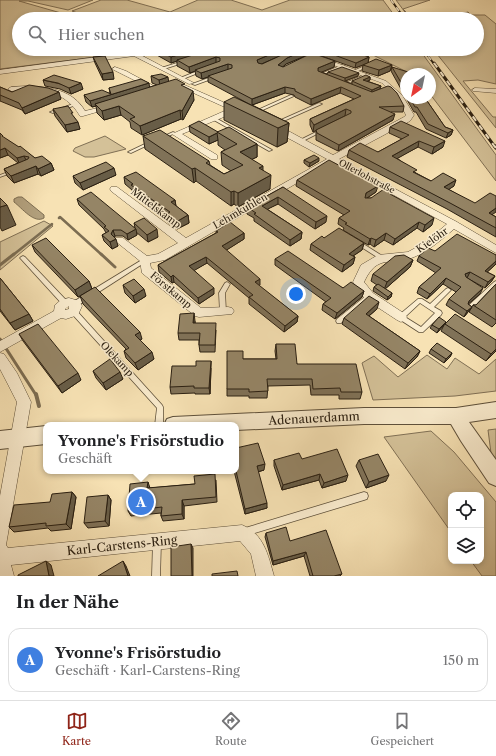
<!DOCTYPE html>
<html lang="de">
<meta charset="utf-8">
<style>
:root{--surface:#fff;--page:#f6f6f6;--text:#202124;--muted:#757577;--line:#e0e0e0;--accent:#8f2418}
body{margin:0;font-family:"Libre Caslon Text",serif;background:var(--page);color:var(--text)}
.controls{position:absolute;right:12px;bottom:12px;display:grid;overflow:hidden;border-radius:8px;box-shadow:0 2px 6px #0003}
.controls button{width:36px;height:36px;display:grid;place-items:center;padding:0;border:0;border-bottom:1px solid var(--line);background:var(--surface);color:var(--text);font:20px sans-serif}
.compass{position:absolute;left:400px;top:68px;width:36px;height:36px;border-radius:50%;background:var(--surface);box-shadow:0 2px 6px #0003;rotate:213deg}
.you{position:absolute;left:296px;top:294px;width:14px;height:14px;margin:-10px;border:3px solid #fff;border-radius:50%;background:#1a73e8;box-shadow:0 0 0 6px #1a73e833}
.badge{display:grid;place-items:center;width:26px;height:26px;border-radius:50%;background:var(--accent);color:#fff;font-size:13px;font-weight:700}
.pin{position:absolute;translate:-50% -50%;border:2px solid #fff;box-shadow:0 1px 4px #0006}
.popup{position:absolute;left:43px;top:422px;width:196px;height:52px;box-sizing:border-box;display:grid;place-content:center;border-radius:8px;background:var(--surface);filter:drop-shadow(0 1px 3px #0005);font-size:13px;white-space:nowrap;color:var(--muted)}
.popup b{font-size:15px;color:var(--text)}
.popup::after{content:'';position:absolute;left:50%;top:100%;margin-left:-8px;border:8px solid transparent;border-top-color:var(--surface)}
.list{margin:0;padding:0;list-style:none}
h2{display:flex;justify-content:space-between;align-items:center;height:52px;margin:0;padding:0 16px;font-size:17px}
h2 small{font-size:13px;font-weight:400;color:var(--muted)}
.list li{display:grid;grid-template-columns:26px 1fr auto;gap:12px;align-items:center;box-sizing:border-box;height:64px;margin:0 8px 8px;padding:0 8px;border:1px solid var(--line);border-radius:12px}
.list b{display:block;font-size:15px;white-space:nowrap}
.list p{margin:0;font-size:13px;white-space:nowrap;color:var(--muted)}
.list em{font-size:13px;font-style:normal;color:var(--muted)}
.icon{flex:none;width:22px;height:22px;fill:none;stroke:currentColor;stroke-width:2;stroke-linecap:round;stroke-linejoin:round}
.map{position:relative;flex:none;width:496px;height:576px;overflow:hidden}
.search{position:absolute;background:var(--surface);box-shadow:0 2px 6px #0003;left:12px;right:12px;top:12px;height:44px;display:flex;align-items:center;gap:10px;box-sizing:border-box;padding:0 14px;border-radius:22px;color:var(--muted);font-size:15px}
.sheet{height:124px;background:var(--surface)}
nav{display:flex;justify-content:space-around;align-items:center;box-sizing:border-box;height:56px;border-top:1px solid var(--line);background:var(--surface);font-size:11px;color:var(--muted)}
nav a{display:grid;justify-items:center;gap:2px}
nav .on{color:var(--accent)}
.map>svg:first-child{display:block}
</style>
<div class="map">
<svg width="496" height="576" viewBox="0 0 496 576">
<rect width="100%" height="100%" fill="#f7e2b4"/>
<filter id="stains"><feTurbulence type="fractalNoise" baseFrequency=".005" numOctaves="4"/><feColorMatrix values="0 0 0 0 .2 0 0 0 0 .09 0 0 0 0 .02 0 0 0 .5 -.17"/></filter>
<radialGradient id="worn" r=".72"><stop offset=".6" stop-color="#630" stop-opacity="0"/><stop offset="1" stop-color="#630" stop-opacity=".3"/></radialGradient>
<path fill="#d4c198" stroke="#807055" d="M0,0H93L68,10L28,1H19L82,19H19V49H126L129,53L0,69Z
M101,0H127L170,12L198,0H231L262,10L290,0H383L397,19H94L72,11Z
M396,0H430L403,9L413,19H410Z
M468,12L471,15H485L496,24V84L478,80L463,81L493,117H496V128L433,49H477V19H440Z
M356,49H419L496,155V181L430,94V74H411L367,52Z
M105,136L126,149L94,157H85L73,151L75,148Z
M44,221L53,226L0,270V242Z
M427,355L447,369L455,358L479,374L496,359V391L455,396L373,400L362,363L374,356L398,377Z
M496,429V459L491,453L488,430Z
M431,431L454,452L496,502V576H482L471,561H481V495H451V532L384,437Z"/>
<path fill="#b2a07d" stroke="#7c6d52" d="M18,197H22L44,215V218C34,224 22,208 14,202V199Z"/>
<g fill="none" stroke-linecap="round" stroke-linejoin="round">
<path stroke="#7c6d52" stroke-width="2.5" d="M59,218L60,217L102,255
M13,255L52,224"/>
<path stroke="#7c6d52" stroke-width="3" d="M101,254L115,267
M0,265L14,254
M0,339L36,395"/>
<path stroke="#7c6d52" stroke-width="4" d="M36,394L39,406"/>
<g stroke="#5e503a" stroke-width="1.5">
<path id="service" d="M155,49H159L141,57L139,56Z
M183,61L186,62L164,69L161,68Z
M369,64L372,65L356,72L353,71Z
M342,65L345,66L323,75V76H320L318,75Z
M200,70L203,71L183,79L180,78Z
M366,74L369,75L347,84L350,86L349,87H347L343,84Z
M214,76L217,77L195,85L192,84Z
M291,95L294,96L256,113L253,112Z
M76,103L79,104L53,113L50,112Z
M319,103L322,104L277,124L274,123Z
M212,117H214L272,150L269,151L212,119Z
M322,129L325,130L301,142L298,141Z
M173,132L178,134L176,135L173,134L162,139L160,138Z
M149,142L152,143L131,153L128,152Z
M13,170L15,171L14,172L0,177V175Z
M357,240L384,257L385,258L384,259H380L355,243V241Z
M23,256L25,257L67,301L68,303L67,305H63L21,259L20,258L21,257Z
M145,258L147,259L148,260L147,261L77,306H73L72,304L73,302Z
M496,281V286L471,311H467L466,309L467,307L494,282Z
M227,282L230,284L225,293L226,312L225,314H221L220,312L219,293L225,283Z
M448,288L451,290L434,307L441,311L442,313L441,315L423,332H419L399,319L398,317L399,315L418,299H422L430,304L446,289ZM420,303L435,313L421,327L405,317Z
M369,294L371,295L372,296L371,297L341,323H337L336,321L337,319L367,295Z
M72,310H76L162,405L163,407V425H155L157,408L72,314L71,312Z
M364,492L367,493L368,496L367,499L364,500L245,536L242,535L241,532L242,529L245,528Z
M157,538L160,539L161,542L160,576H152L153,542L154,539Z"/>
</g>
<g stroke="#5e503a" stroke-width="1">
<path id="minor" d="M290,49H298L386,81L402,95L414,115L410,121L339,159L457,222L496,245V253L454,229C442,239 429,251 414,257C392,267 378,252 364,282L373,293L405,314L407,317L405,320L401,322L397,320L365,299L353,282L361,265L378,255L408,252L424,243L447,224L333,162L165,260L150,263L151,268L201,308L228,307L232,308L234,311L232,314L199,317L195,316L142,273L140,261L114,240L115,238H123L147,256L158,254L178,243L111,191L110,189L111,187H117L186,238L327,159L273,130V126H279L333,155L404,117L406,115L397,98L382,83Z
M135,52L194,83L189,84L134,56L0,74V70Z
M115,67L126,71L163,91L158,92L112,69Z
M176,83H180L241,110L182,134L217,155V159H211L172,134L229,109L178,86L172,88L169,86Z
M27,86C50,87 73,90 85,111L110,105L114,107L83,116H80C64,89 40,89 11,91L8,89L11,87Z
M475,88L496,89V93L473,91L472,90Z
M69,298L79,301L82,306L78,315L66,319L61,318L0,352V341L54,311L55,305L61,300ZM69,306V309L65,310V309Z
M0,353L4,354L17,373L31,402L6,545L8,548L242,525C264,534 268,555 274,576H256L251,554L240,541L11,565L14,576H0V496L17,402L0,369Z"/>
</g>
<g stroke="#5e503a" stroke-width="2">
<path id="tertiary" d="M496,402V418L469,422L496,460V486L489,483L461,441L451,424H364L236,430V425H164L167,419L173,417L364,408H456Z
M46,426V444L0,449V431Z"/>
</g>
<use href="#service" fill="#faecce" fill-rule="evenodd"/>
<use href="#minor" fill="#faecce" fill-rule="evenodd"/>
<use href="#tertiary" fill="#faecce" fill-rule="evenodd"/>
<g stroke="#2b2012" stroke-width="2">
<path id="rail-far2" d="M391,0L405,19
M423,49L434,64"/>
</g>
<g stroke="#2b2012" stroke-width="3">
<path id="rail-far1" d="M434,63L495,147"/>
</g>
<g stroke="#2b2012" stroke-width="3.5">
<path id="rail" d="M495,146L496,148"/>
</g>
<use href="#rail-far2" stroke="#faecce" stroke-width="1.5" stroke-dasharray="4.5" stroke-linecap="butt"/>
<use href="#rail-far1" stroke="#faecce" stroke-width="2" stroke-dasharray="5.5" stroke-linecap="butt"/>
<use href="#rail" stroke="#faecce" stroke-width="2.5" stroke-dasharray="8" stroke-linecap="butt"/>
</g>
<path fill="#807258" stroke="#2b2012" d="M141,49H291V51L305,50V56L286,64L283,67L335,61L334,67L321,72L327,74L328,72L358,76L345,81L352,84V81L370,77V80L367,81L381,86L380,89L404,106L403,112H391L393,120L338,151L316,140V130L313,132L310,125V119L354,99L340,93L311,105L295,97L294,95L285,93L252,105L289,123L287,142L277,147L224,120V102L251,105L208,82V77L202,79L196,76L195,71L190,73L177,66V61L171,63L155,54V53H154L153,49L147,51Z
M302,49H345L369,57L368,63L392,65L390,71L378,76L362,71L363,65L355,68Z
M93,57L114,79L103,80L95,63Z
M392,67L406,74V98L391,71Z
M151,76L186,88L194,100L183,120L181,119L142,135L131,128L130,122L121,115L104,120L97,113L96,106L92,107L86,102L84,95L110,93L109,88L150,87L157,85L152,83Z
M43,80L83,89L71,94L60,89L45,86Z
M0,87L12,92L61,99L25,114L22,110L0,101Z
M406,98H425L445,127L453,130L451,135L446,138L426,129L416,112H414Z
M53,109L74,117L80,129L67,132L55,116Z
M189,126L218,132L257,144V157L252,159L263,170L270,189L238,207L234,204L231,206L196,181L194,183L145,149L143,136L209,161L210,165L224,174L231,171L222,165L221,152L225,150L218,145V140L209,144L190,132Z
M390,127L443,147L432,154L418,147L397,158L416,173L431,181L454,186L448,189L496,217V237L447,209L347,157L349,150L378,152L402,139L389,133Z
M4,138L35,158L51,163L54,170L41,176L38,174L14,183L7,176L4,169L18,163L8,155L0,158Z
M304,160L319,161L309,167L304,163Z
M116,175L83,190L75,183L73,176Z
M124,177L175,200L176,206L188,215L189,223L177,229L167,222L166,215L133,192L132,190L125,184Z
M297,180L376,192L367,198H371L392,194L391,195L432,225L423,232L417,228L393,245L384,240L374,247L370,244L368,245L343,230L344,228L338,224L339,218L344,215L296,186Z
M283,187L326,222L315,229L278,204L267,209L302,232L301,239L290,246L254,221V218L247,214V207Z
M77,199L135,228L134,223L158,237L148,242L136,232L137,235L128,240L123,236H115L114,238L118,246L112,249L104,241L102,235L106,233L104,229L79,205Z
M216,231L244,233V239L226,250L260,285L259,286L298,316L297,322L284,332L249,304V298L207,263L194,270L214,294L199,304L174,282L172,283L159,272L158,265L216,233Z
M324,238L364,243L362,250L353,256L355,257L353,264L342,272L310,250L311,244Z
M32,245L89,281L92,289L78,297L35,252Z
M435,251L496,255V264L487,272L495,276L491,282L485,288L467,278L480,294L468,304L472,307L464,317L446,305L449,299L456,292L443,284L427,299L417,293L419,287L436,273L417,261L419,256Z
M275,259L343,288L364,291L362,297L335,319L322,310L323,304L326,302L275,265Z
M413,260L410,267L385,289L392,293L391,297L387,300L373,291L374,287L377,285L371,281L373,274Z
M0,278L29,314L33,321L15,330L0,311Z
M496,284V323L492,327L469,312L473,305H476Z
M123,285L146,296L135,303L125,293Z
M80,296L142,339L140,340L154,359L138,370L126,358L124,351L126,349L83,304Z
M377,309L369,316L420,351L417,357L405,369L342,324L344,318Z
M195,321V323L216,330L215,352H200L199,345V340H179L178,333Z
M445,324L496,340V351L486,361L441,331L444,325L437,333L430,328L432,325Z
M19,334L81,380L62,393L23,341Z
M276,344L297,364L362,392L360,399H339V395H311L310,385L268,386L267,398H249V396H227V389L243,359H276L275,351Z
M431,349L452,353L450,357L444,363L429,353Z
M211,368L210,394H195V393L171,394L170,387Z
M93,371L123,379L106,390L96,378Z
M274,460L346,481L322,488L319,480L282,490L274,466Z
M359,460L386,481L366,488L356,466Z
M264,470L258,472L267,508L245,514L234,471Z
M216,480L217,502L184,506V519L163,521L161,516V513L131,516L128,511L150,488L195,484Z
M72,492L76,497L71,529L51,531L48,528L14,532L9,527Z
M108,495L111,500L109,526L88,528L84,523Z
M266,533L290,541L342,574L340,576H310L304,556L273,565L265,537Z"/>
<path fill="#685d47" stroke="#2b2012" d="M147,49H153L147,51Z
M283,49H291V51L257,66V60Z
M194,50L195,56L177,60V61L171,63V57Z
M305,50V56L286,64L278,71V65L287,58Z
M216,57V63L190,73L189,67Z
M369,57L368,63L355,68L356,63Z
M335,61L334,67L317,74L318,68Z
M228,64V70L202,79L201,73Z
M392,65L390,71L378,76L379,70Z
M113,72L114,79L103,80L102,74Z
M359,73L358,76L345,81V78Z
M168,77L169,84L160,86L159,80Z
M370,77V80L363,83V80Z
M81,83L83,89L71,94L69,88Z
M149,83L150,90L95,104L96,106L92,107L90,101Z
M381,86L380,89L371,93L372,90Z
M285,87V93L252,105V99Z
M341,87L340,93L311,105V99Z
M193,91L194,100L183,120L182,111Z
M59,92L61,99L25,114L22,108Z
M119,106L121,115L104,120L102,111Z
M346,109L345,116L313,132L314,125Z
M180,110L181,119L142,135L140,126Z
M395,114L393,120L338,151L339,145Z
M78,122L80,129L67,132L65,125Z
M289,123L287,142L277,147L278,128Z
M453,130L451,135L446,138L448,133Z
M217,133L218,140L209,144V137Z
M419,141L418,147L391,162L392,156Z
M445,141L443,147L432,154L434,147Z
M257,144V157L242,164L240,152Z
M5,148L8,155L0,158V150Z
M24,156L27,162L20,165L17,158Z
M319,158V161L309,167L310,163Z
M51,163L54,170L41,176L38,169Z
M36,166L38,174L14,183L11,176Z
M263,166V179L259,168Z
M114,168L116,175L83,190L80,183Z
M195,168L196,181L194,183L192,169Z
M271,175L270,189L238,207V193Z
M456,180L454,186L442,194L444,187Z
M378,186L376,192L364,200L366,193Z
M234,191V204L231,206V192Z
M278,197V204L262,212V206Z
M175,200L176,207L171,202Z
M7,205L16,225L2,231L0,227V207Z
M496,208V212L486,219L489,213Z
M188,215L189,223L177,229L176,222Z
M327,216L326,222L315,229L316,222Z
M434,218L432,225L423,232L425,225Z
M419,222L417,228L393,245L395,239Z
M136,229L137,235L128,240L127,234Z
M157,229L158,237L148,242L147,235Z
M113,230L115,236L113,241L111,234Z
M302,232L301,239L290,246V240Z
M244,233V239L222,253V246Z
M386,233L384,240L374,247L376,240Z
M371,238L370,244L368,245L370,239Z
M116,239L118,246L112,249L110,242Z
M364,243L362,250L347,260L349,254Z
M206,257L207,263L190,273L189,266Z
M355,257L353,264L342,272L344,265Z
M413,260L410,267L384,290L387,282Z
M496,261V264L482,277L485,271Z
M470,272L467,278L462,280L465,274Z
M173,275L174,282L172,283L171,277Z
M495,276L491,282L485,288L488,282Z
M446,278L443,284L427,299L430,294Z
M260,279V285L255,289V282Z
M89,281L92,289L78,297L75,290Z
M214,288V294L199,304L198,298Z
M483,288L480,294L466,306L469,301Z
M144,289L146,296L135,303L133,296Z
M364,291L362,297L335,319L337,313Z
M392,293L391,297L387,300L388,297Z
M379,302L377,309L364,320L366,314Z
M472,307L464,317L467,311Z
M194,313L195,321L194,331L193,323Z
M29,314L33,321L15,330L10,323Z
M298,316L297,322L284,332L285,326Z
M446,322L444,325L437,333L439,329Z
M140,332L142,339L137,342L135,335Z
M496,349V351L486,361L491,354Z
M420,351L417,357L405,369L408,363Z
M152,352L154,359L138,370L135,363Z
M452,353L450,357L444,363L446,359Z
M211,361V368L210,394L209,388Z
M120,372L123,379L106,390L103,383Z
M78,373L81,380L62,393L58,386Z
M265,464L264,470L257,472V466Z
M320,474L319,480L282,490L283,485Z
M348,475L346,481L322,488L324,483Z
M389,475L386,481L366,488L369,482Z
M148,482L150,488H147Z
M72,492L76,497L71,529L66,524Z
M108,495L111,500L109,526L105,521Z
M182,500L184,506V519L182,514Z
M267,503V508L245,514V509Z
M191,544L193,548V576H192Z
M306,552L304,556L273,565V561Z
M46,561L51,565L54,576H49Z
M123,561L126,566L130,576H128Z"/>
<path fill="#958566" stroke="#2b2012" d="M154,49H283L257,60L258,63L262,64L295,49H301L305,50L287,58L278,65L283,67L312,53L335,61L318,68V71L372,92L388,86L391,87L397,93L404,106L379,107L395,114L339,145L317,133L316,130L351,113V111L346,109L314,125L310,119L361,96L341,87L311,99L295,91V89L285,87L252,99L208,76L232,68V65L228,64L201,73L195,70L220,61V58L216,57L189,67L177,60L196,54L197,52L194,50L171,57Z
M318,49H345L369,57L356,63Z
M105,56L113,72L102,74L93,57Z
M376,59L392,65L379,70L363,65Z
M342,67L359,73L345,78L328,72Z
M392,67L408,72L409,74H406V91Z
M161,74L168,77L159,80L151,76Z
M54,75L81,83L69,88L58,83L43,80Z
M366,75L370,77L363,80L381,86L372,90L352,81Z
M141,79L149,83L90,101L84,95L102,90L111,94L109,88Z
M176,79L185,84L181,85L193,91L182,111L180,110L140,126L130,119L135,117L119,106L102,111L95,104Z
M29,85L48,88L59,92L22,108L19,103L0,95V87L12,92Z
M234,97L289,123L278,128L224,102Z
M410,98H425L445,127L453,130L448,133L428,124L417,107H415Z
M68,106L73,113H71L78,122L65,125L53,109Z
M199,121L218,132L217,133L209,137L189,126Z
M401,121L445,141L434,147L419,141L392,156L417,170L413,172L431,181L443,173L456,180L444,187L475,203L490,193L496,196V208L489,213L496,217V228L450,203L349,150L360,143L378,152L409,135L390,127Z
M229,127L257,144L240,152L263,166L259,168L271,175L238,193L234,191L231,192L195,168L192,169L143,136L160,130L209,161L206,163L224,174L243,165L221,152L237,144L217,132Z
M0,133L3,136H2L19,147L20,146L35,158L42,156L51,163L38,169L36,166L11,176L4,169L28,159L29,157L24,156L17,158L5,148L0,150Z
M314,155L319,158L310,163L304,160Z
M329,160L378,186L366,193L365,198H371L384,189L392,194H390L434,218L425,225L419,222L395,239L386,233L376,240L371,238L370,239L345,224L347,223L339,218L350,211L297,180Z
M106,162L114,168L80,183L73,176Z
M136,172L175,200L171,202L188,215L176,222L166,215L170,212L131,185L133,184L124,177Z
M283,187L327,216L316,222L278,197L262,206L302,232L290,240L254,214L256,213L247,207Z
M91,192L136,229L127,234L121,230H113L111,234L116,239L110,242L102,235L109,231L104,227L106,226L77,199Z
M0,198L7,205L0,207Z
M144,218L157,229L147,235L134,223Z
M230,222L244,233L222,246L260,279L255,282L298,316L285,326L249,297L253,295L206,257L189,266L214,288L198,298L173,275L171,277L158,265L218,232L216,231Z
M339,228L364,243L349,254L355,257L344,265L311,244L322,236L324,238Z
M457,234L496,255V261L485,271L495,276L488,282L470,272L465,274L466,277L483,288L469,301L468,304L472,307L467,311L449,299L461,287L446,278L430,294L419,287L441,268L419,256L428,248L435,251Z
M46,238L89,281L75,290L32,245Z
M288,251L343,288L351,282L364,291L337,313L323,304L331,298L275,259Z
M404,255L413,260L387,282L373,274L395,256Z
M0,278L29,314L10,323L0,309Z
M134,279L144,289L133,296L123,285Z
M378,284L392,293L388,297L374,287Z
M496,284V320L473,305H476Z
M95,287L140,332L135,335L152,352L135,363L124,351L129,348L80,296Z
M369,296L379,302L366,314L420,351L408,363L344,318Z
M194,313L193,323H216L215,345H199L200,333H178L180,314Z
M455,314L496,340V349L491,354L445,324Z
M439,317L446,322L439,329L432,325Z
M38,324L78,373L58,386L19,334Z
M437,343L452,353L446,359L431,349Z
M276,344H295L297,364H356L362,392H341L340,388L313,389L312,379H267L268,391L249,392V389H227V351H243V359H277Z
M110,359L120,372L103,383L93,371Z
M196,361H211L209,388H194V386L170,387L172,366H196Z
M258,443L265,464L257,466L267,503L245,509L236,471V448Z
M337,449L348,475L324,483L320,474L283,485L274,460L299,453L302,459Z
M378,454L389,475L369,482L359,460Z
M215,474L216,497L182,500V514L161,516L162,507L128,511L130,484L148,482L147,488L195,484L194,476Z
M72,492L66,524L46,526V523L9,527L14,505L50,502L52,494Z
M108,495L105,521L84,523L87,497Z
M286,527L290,541L326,530L342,574L334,576H313L306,552L273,561L266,533Z
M191,544L192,576H171V547Z
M46,561L49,576H18V575Z
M123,561L128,576H98Z
M237,571L238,576H212V574Z"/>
<g text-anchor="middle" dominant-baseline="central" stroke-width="3" stroke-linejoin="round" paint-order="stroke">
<g font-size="9" fill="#2b2012" stroke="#faecce">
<text transform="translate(367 176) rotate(28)">Ollerlohstraße</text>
</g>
<g font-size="10" fill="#2b2012" stroke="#faecce">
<text transform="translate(156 208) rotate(37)">Mittelskamp</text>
<text transform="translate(240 211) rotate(-30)">Lehmkuhlen</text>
<text transform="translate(432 240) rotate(-35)">Kielöhr</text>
<text transform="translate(171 290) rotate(40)">Förstkamp</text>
<text transform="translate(117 359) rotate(47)">Olekamp</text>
</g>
<g font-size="12" fill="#2b2012" stroke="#faecce">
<text transform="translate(314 418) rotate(-3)">Adenauerdamm</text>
<text transform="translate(122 545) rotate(-6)">Karl-Carstens-Ring</text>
</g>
</g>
<rect width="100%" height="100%" filter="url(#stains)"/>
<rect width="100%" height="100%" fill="url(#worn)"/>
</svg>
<div class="controls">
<button><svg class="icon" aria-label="locate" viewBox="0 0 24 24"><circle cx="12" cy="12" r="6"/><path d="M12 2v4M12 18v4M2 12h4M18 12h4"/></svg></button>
<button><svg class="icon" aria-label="layers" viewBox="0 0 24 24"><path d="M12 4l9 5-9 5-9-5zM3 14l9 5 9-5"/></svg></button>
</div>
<svg class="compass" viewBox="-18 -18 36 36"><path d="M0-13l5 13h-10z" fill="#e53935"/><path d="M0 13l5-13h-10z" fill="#757577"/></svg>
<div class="you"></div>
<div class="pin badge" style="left:141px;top:502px;background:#3f7fe0">A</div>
<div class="popup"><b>Yvonne's Frisörstudio</b>Geschäft</div>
<div class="search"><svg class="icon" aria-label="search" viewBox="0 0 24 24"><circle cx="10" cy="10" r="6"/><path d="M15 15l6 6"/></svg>Hier suchen</div>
</div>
<section class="sheet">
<h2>In der Nähe<small></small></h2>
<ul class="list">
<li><span class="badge" style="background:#3f7fe0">A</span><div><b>Yvonne's Frisörstudio</b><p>Geschäft · Karl-Carstens-Ring</p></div><em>150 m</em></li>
</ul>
</section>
<nav>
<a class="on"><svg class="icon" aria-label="map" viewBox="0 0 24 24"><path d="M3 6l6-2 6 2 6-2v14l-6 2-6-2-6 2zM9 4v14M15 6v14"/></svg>Karte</a>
<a><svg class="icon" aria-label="directions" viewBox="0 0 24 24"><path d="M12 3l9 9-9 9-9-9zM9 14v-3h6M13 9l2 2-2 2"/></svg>Route</a>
<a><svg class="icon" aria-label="saved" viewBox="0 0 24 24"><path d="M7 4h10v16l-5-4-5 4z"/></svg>Gespeichert</a>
</nav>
